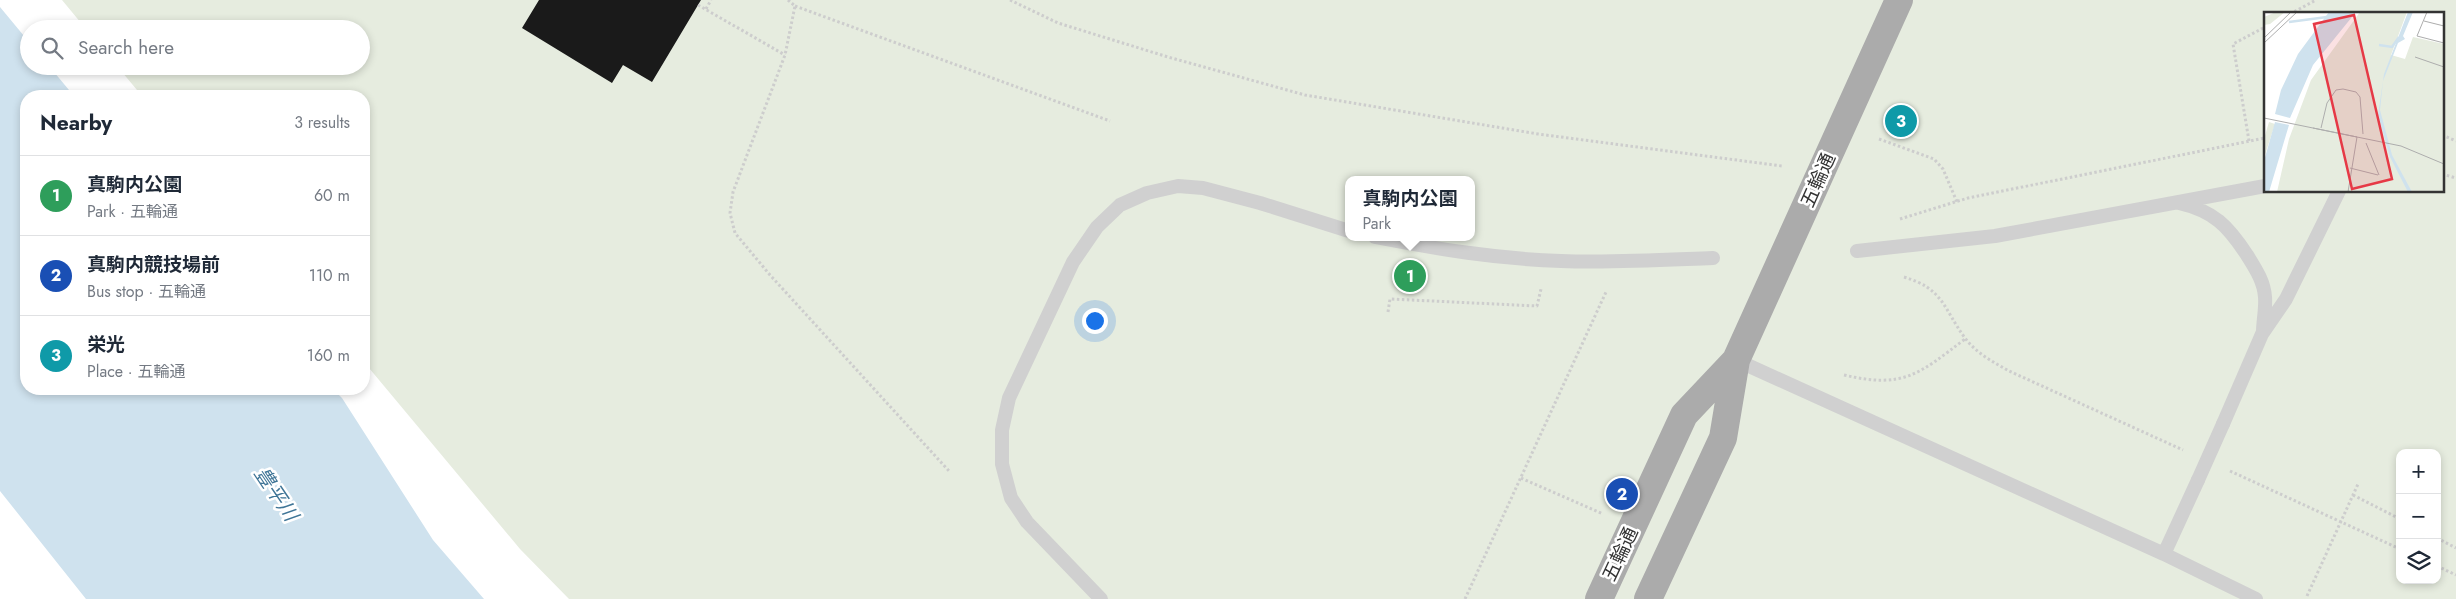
<!DOCTYPE html>
<meta charset="utf-8">
<style>
:root{--surface:#fff;--page:#f2f2f3;--text:#1f2937;--muted:#747a83;--line:#e0e1e3;--accent:#b45309}
body{margin:0;font-family:Jost,"Noto Sans JP",sans-serif;background:var(--page);color:var(--text)}
.controls{position:absolute;right:15px;bottom:15px;display:grid;overflow:hidden;border-radius:10px;box-shadow:0 2px 8px #0003}
.controls button{width:45px;height:45px;display:grid;place-items:center;padding:0;border:0;border-bottom:1px solid var(--line);background:var(--surface);color:var(--text);font:25px sans-serif}
.you{position:absolute;left:1094px;top:320px;width:18px;height:18px;margin:-12px;border:4px solid #fff;border-radius:50%;background:#1a73e8;box-shadow:0 0 0 8px #1a73e833}
.badge{display:grid;place-items:center;width:32px;height:32px;border-radius:50%;background:var(--accent);color:#fff;font-size:16px;font-weight:700}
.pin{position:absolute;translate:-50% -50%;border:2px solid #fff;box-shadow:0 1px 5px #0006}
.popup{position:absolute;left:1345px;top:176px;width:130px;height:65px;box-sizing:border-box;display:grid;place-content:center;border-radius:10px;background:var(--surface);filter:drop-shadow(0 1px 4px #0005);font-size:16px;white-space:nowrap;color:var(--muted)}
.popup b{font-size:19px;color:var(--text)}
.popup::after{content:'';position:absolute;left:50%;top:100%;margin-left:-10px;border:10px solid transparent;border-top-color:var(--surface)}
.list{margin:0;padding:0;list-style:none}
h2{display:flex;justify-content:space-between;align-items:center;height:65px;margin:0;padding:0 20px;font-size:21px}
h2 small{font-size:16px;font-weight:400;color:var(--muted)}
.list li{display:grid;grid-template-columns:32px 1fr auto;gap:15px;align-items:center;box-sizing:border-box;height:80px;padding:0 20px;border-top:1px solid var(--line)}
.list b{display:block;font-size:19px;white-space:nowrap}
.list p{margin:0;font-size:16px;white-space:nowrap;color:var(--muted)}
.list em{font-size:16px;font-style:normal;color:var(--muted)}
.icon{flex:none;width:28px;height:28px;fill:none;stroke:currentColor;stroke-width:2;stroke-linecap:round;stroke-linejoin:round}
.map{position:relative;flex:none;width:2456px;height:599px;overflow:hidden}
.search{position:absolute;background:var(--surface);box-shadow:0 2px 8px #0003;left:20px;top:20px;width:350px;height:55px;display:flex;align-items:center;gap:12px;box-sizing:border-box;padding:0 18px;border-radius:28px;color:var(--muted);font-size:19px}
.panel{position:absolute;background:var(--surface);box-shadow:0 2px 8px #0003;left:20px;top:90px;width:350px;height:305px;border-radius:20px}
.map>svg:first-child{display:block}
</style>
<div class="map">
<svg width="2456" height="599" viewBox="0 0 2456 599">
<rect width="100%" height="100%" fill="#fff"/>
<path fill="#e6ecdf" fill-rule="evenodd" d="M62,0H2456V599H569L520,549L364,362V96H142L117,66H361V29H86ZM2265,14H2442V191H2265ZM1349,180H1471V237H1349ZM2400,453H2437V580H2400Z"/>
<path fill="#cfe2ee" d="M0,7L29,42V66H49L74,96H26V389H333L342,398L433,540L484,599H86L0,491Z"/>
<path fill="#1a1a1a" d="M539,0H701L652,82L623,65L612,83L522,28Z"/>
<g fill="none" stroke-linecap="round" stroke-linejoin="round">
<path stroke="#cdcdcd" stroke-width="3" stroke-dasharray="2.5 2.5" stroke-linecap="butt" d="M788,0L795,6L785,55L733,192L730,213L735,233L770,275L949,471
M1010,0L1058,23L1168,57L1305,95L1538,134L1782,166
M698,5L785,55
M795,6L1110,121
M706,9L711,0
M2290,14L2316,0
M2442,135L2456,141
M1879,139L1934,159L1943,169L1957,202
M2249,141L2233,44L2265,27
M2442,174L2456,178
M1900,219L1968,198L2265,138
M1904,277C1944,289 1943,308 1965,338C1976,353 1993,362 2009,371L2183,450
M1388,312L1390,299L1537,306L1541,289
M1844,375C1904,389 1919,374 1965,339
M2230,471L2400,549
M1521,478L1603,514
M2353,495L2400,519
M2437,538L2456,548
M2437,566L2456,575
M2307,596L2358,484
M1465,599L1606,292"/>
<path stroke="#d0d0d0" stroke-width="14" d="M2179,203C2214,211 2228,226 2247,255C2255,268 2264,281 2265,297C2266,308 2263,321 2263,332
M1375,237C1437,249 1498,259 1561,261C1612,263 1662,260 1713,258
M1857,251L1995,236L2265,186
M1736,360L2164,554L2256,599
M2223,424L2262,334L2286,299L2339,191
M2164,554L2198,480
M1101,599L1027,522L1011,498L1002,464V430L1009,398L1073,262L1097,227L1120,205L1147,193L1178,186L1203,188L1260,203L1349,231"/>
<path stroke="#ababab" stroke-width="28" d="M1599,599L1684,415L1736,360
M1648,599L1723,438L1736,360L1899,0"/>
<path stroke="#d0d0d0" stroke-width="14" d="M2198,480L2223,424"/>
</g>
<g text-anchor="middle" dominant-baseline="central" stroke-width="5" stroke-linejoin="round" paint-order="stroke">
<g font-size="19" fill="#333" stroke="#fff">
<text transform="translate(1818 180) rotate(-66)">五輪通</text>
<text transform="translate(1620 554) rotate(-65)">五輪通</text>
</g>
<g font-size="20" font-style="italic" fill="#3f7597" stroke="#fff">
<text transform="translate(276 494) rotate(56)">豊平川</text>
</g>
</g>
<g transform="translate(2264 12)">
<rect width="180" height="180" fill="#fff"/>
<path d="M12,0H21L6,12L0,13V5ZM96,0H143L127,43L141,47L149,25L180,32V180H13L25,127L47,68ZM5,110L11,112L0,146V127Z" fill="#e6ecdf"/>
<path d="M65,0H92L49,53L26,106L11,102L17,78L34,42ZM144,0H149L139,24L141,27L134,31L119,69L116,98L128,143L148,180H144L126,145L114,103L120,62ZM11,110L25,113L5,180H0V149Z" fill="#cfe2ee"/>
<path fill="none" stroke="#cfe2ee" stroke-width="2.5" d="M25,10L63,5M115,33L128,35L135,25"/>
<path fill="none" stroke="#adadad" stroke-width="1" d="M163,0L153,24L180,31M160,9L180,14M0,26L27,0M0,31L33,0M151,45L180,55M0,106L93,125M49,116L137,134L180,152M57,116L63,91L72,78L79,77L92,80L96,85L99,122M102,131L115,163M86,156L114,163M84,180L93,125"/>
<path fill="#e63946" fill-opacity="0.15" stroke="#e63946" stroke-width="2.5" d="M90,3L128,167L88,177L50,12Z"/>
<rect width="180" height="180" fill="none" stroke="#333" stroke-width="2.5"/>
</g>
</svg>
<div class="controls">
<button>+</button>
<button>−</button>
<button><svg class="icon" aria-label="layers" viewBox="0 0 24 24"><path d="M12 4l9 5-9 5-9-5zM3 14l9 5 9-5"/></svg></button>
</div>
<div class="you"></div>
<div class="pin badge" style="left:1410px;top:276px;background:#2e9e5b">1</div>
<div class="popup"><b>真駒内公園</b>Park</div>
<div class="pin badge" style="left:1622px;top:494px;background:#1a4fb4">2</div>
<div class="pin badge" style="left:1901px;top:121px;background:#0f9aa8">3</div>
<div class="search"><svg class="icon" aria-label="search" viewBox="0 0 24 24"><circle cx="10" cy="10" r="6"/><path d="M15 15l6 6"/></svg>Search here</div>
<section class="panel">
<h2>Nearby<small>3 results</small></h2>
<ul class="list">
<li><span class="badge" style="background:#2e9e5b">1</span><div><b>真駒内公園</b><p>Park · 五輪通</p></div><em>60 m</em></li>
<li><span class="badge" style="background:#1a4fb4">2</span><div><b>真駒内競技場前</b><p>Bus stop · 五輪通</p></div><em>110 m</em></li>
<li><span class="badge" style="background:#0f9aa8">3</span><div><b>栄光</b><p>Place · 五輪通</p></div><em>160 m</em></li>
</ul>
</section>
</div>
